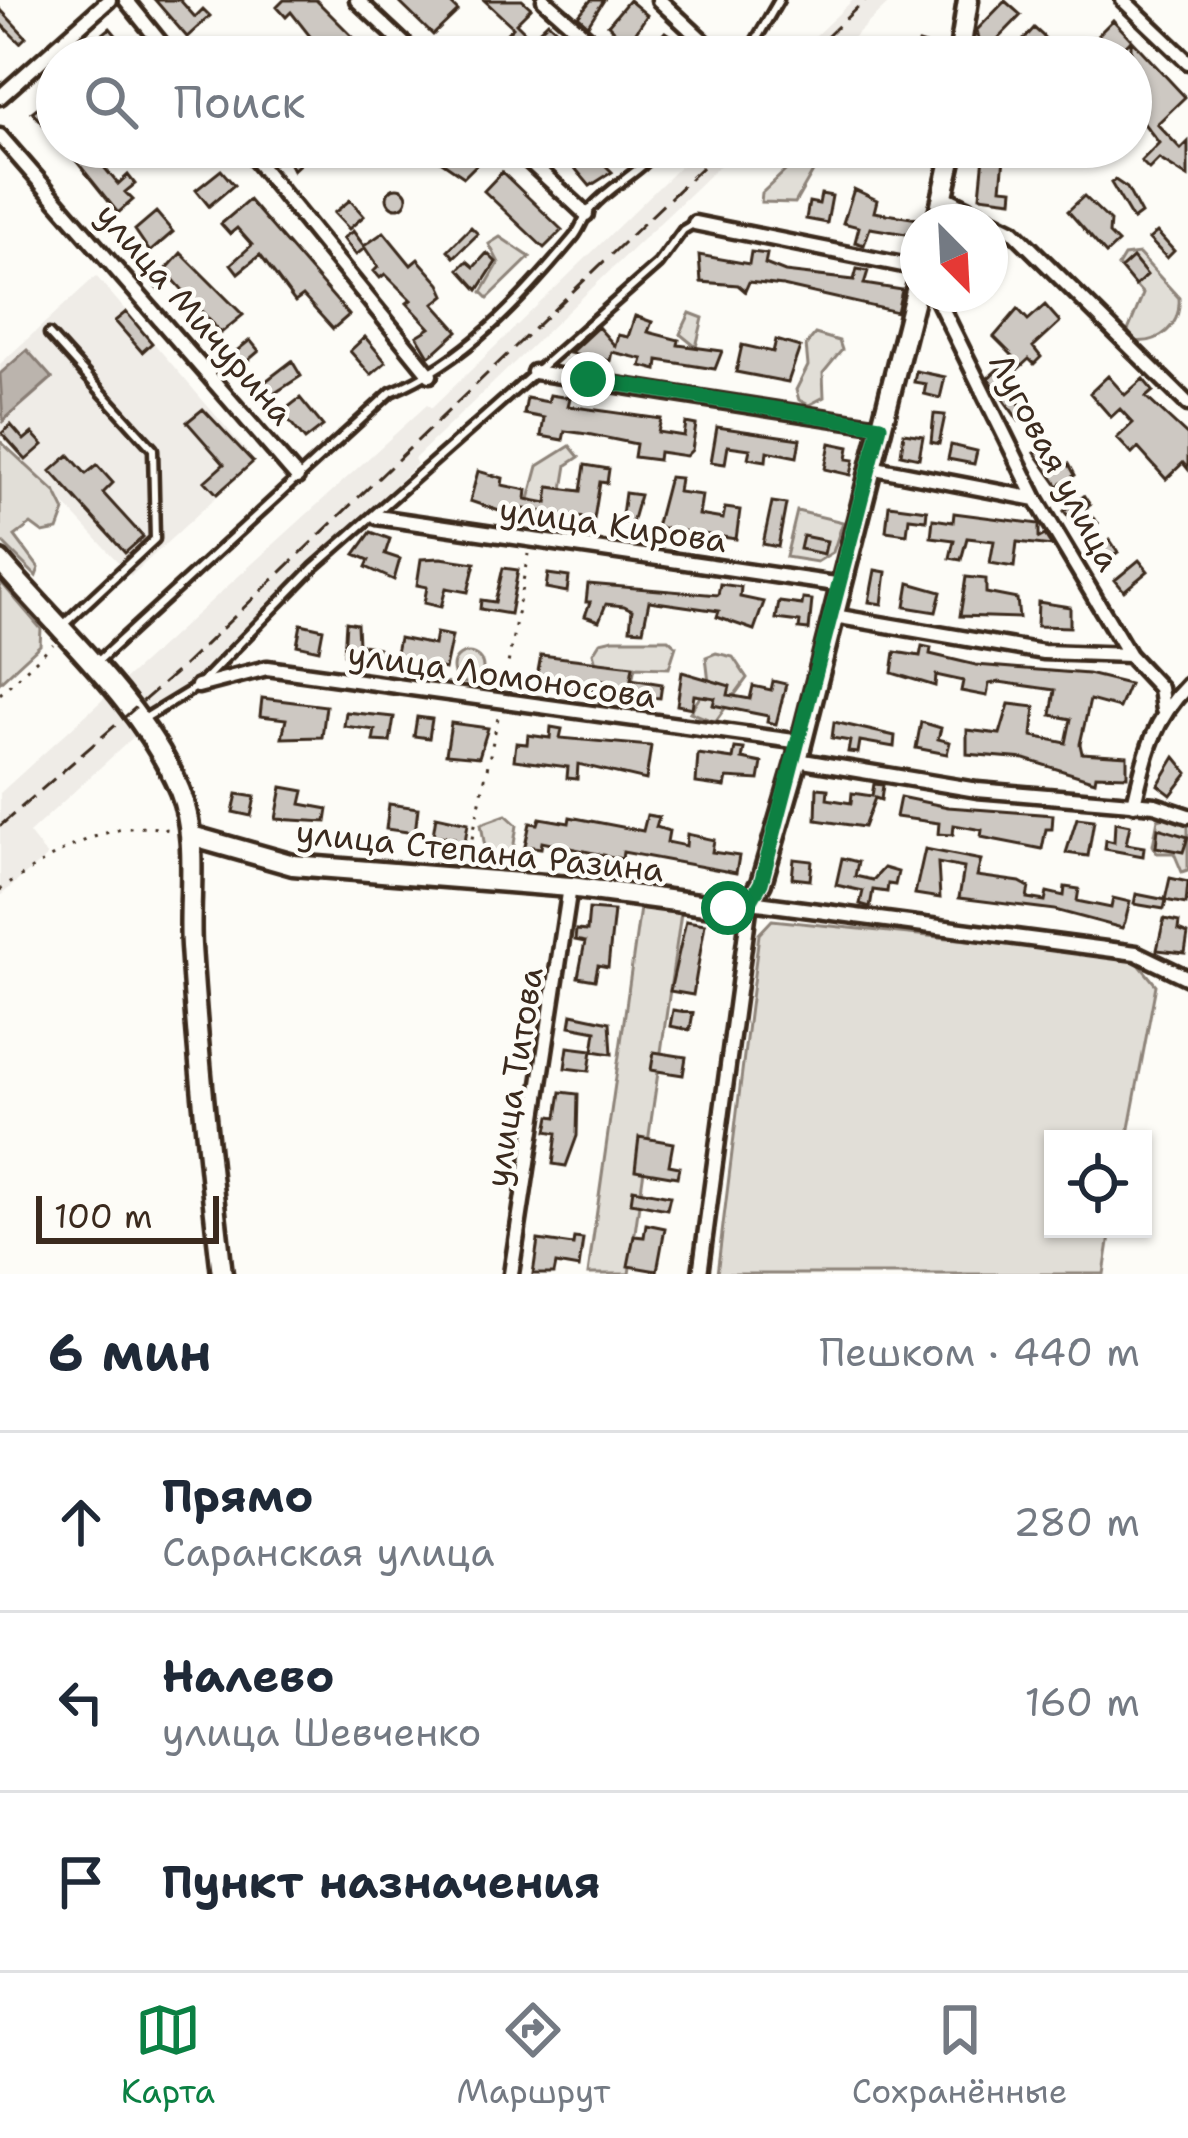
<!DOCTYPE html>
<html lang="ru">
<meta charset="utf-8">
<style>
:root{--surface:#fff;--page:#f6f6f7;--text:#1f2937;--muted:#747a83;--line:#e0e1e3;--accent:#0b8043}
body{margin:0;font-family:"Shantell Sans",sans-serif;background:var(--page);color:var(--text)}
.controls{position:absolute;right:36px;bottom:36px;display:grid;overflow:hidden;border-radius:0px;box-shadow:0 3px 9px #0004}
.controls button{width:108px;height:108px;display:grid;place-items:center;padding:0;border:0;border-bottom:3px solid var(--line);background:var(--surface);color:var(--text);font:60px sans-serif}
.compass{position:absolute;left:900px;top:204px;width:108px;height:108px;border-radius:50%;background:var(--surface);box-shadow:0 3px 9px #0004;rotate:156deg}
.scale{position:absolute;left:36px;bottom:30px;width:183px;box-sizing:border-box;padding-left:12px;border:6px solid #3b2a1e;border-top:0;font-size:33px;line-height:42px;white-space:nowrap;color:#3b2a1e;-webkit-text-stroke:9px #fdfcf7;paint-order:stroke}
.stop{position:absolute;width:36px;height:36px;margin:-27px;border:9px solid #0b8043;border-radius:50%;background:#fff}
.stop.end{background:#0b8043;border-color:#fff;box-shadow:0 3px 12px #0008}
.list{margin:0;padding:0;list-style:none}
h2{display:flex;justify-content:space-between;align-items:center;height:156px;margin:0;padding:0 48px;font-size:51px}
h2 small{font-size:39px;font-weight:400;color:var(--muted)}
.list li{display:grid;grid-template-columns:78px 1fr auto;gap:36px;align-items:center;box-sizing:border-box;height:180px;padding:0 48px;border-top:3px solid var(--line)}
.list b{display:block;font-size:45px;white-space:nowrap}
.list p{margin:0;font-size:39px;white-space:nowrap;color:var(--muted)}
.list em{font-size:39px;font-style:normal;color:var(--muted)}
.icon{flex:none;width:66px;height:66px;fill:none;stroke:currentColor;stroke-width:2;stroke-linecap:round;stroke-linejoin:round}
.map{position:relative;flex:none;width:1188px;height:1274px;overflow:hidden}
.search{position:absolute;background:var(--surface);box-shadow:0 3px 9px #0004;left:36px;right:36px;top:36px;height:132px;display:flex;align-items:center;gap:30px;box-sizing:border-box;padding:0 42px;border-radius:66px;color:var(--muted);font-size:45px}
.sheet{height:696px;background:var(--surface)}
nav{display:flex;justify-content:space-around;align-items:center;box-sizing:border-box;height:168px;border-top:3px solid var(--line);background:var(--surface);font-size:33px;color:var(--muted)}
nav a{display:grid;justify-items:center;gap:6px}
nav .on{color:var(--accent)}
.map>svg:first-child{display:block}
</style>
<div class="map">
<svg width="1188" height="1274" viewBox="0 0 1188 1274">
<rect width="100%" height="100%" fill="#fdfcf7"/>
<filter id="ink" filterUnits="userSpaceOnUse"><feTurbulence type="fractalNoise" baseFrequency=".00833" numOctaves="2"/><feDisplacementMap in="SourceGraphic" scale="24" xChannelSelector="R" yChannelSelector="G"/><feConvolveMatrix kernelMatrix="1 2 1 2 8 2 1 2 1" color-interpolation-filters="sRGB"/></filter>
<g filter="url(#ink)">
<path fill="#efece7" d="M853,0H892L833,57H793Z
M700,147H739L414,459L417,464L190,685L29,833L47,856L0,896V793L427,405L432,408Z
M96,276L255,461L131,576L0,435V364Z"/>
<path fill="#e1ded7" stroke="#8e847a" stroke-width="3" d="M801,156L815,168L795,203L761,202L762,193Z
M500,237L530,257L488,298L482,292L499,263L489,244Z
M1139,254L1179,298C1181,325 1160,345 1133,341L1128,331L1143,294L1118,266L1124,256Z
M690,313L703,318L696,347L680,334Z
M815,334L839,341L842,350L823,373L824,397L809,405L799,400L796,390L808,366L806,345Z
M0,441L56,493L65,511L58,530L43,533L31,524L15,536L39,568L36,576L0,540Z
M570,446L579,457L567,465L558,519L547,525L532,519L526,510L538,466Z
M797,511L843,522L833,552L817,562L786,557Z
M0,581L41,629L40,645L0,682Z
M613,639H668L676,646L669,668L635,667L628,699L602,706L594,696L598,670L593,653L600,642Z
M716,653L733,657L747,678L715,722L690,712L709,683L706,657Z
M453 668a15 15 0 1 1 30 0a15 15 0 1 1-30 0Z
M506,815L517,825L511,863L489,871L481,824Z
M1169,816L1188,822V870L1182,872L1174,853H1157L1153,845L1158,819Z
M640,908L681,913L629,1274H588Z
M772,920L1133,957L1156,985L1127,1139H1053V1229H1111L1104,1274H717L759,934Z"/>
<path fill="#bbb4ad" stroke="#887d74" stroke-width="3" d="M27,350L52,378L3,421L0,374Z"/>
<path fill="#cdc8c2" stroke="#3b2a1e" stroke-width="3" d="M155,0H180L195,17L203,9L210,16L187,37Z
M284,0H316L373,57H350L336,42L324,54L291,12L286,17L277,7Z
M397,0H447L458,11L433,35Z
M484,0H522L531,8L516,23L524,31L500,57H463L478,42L488,52L513,27Z
M591,0H604L588,25L578,16Z
M629,0L647,15L628,44L608,25Z
M1005,1L1021,15L989,48L980,43L977,30Z
M0,9L26,37L20,43L0,23Z
M1113,20L1185,97L1157,124L1181,149L1188,142V177L1159,159L1149,169L1141,161L1159,143L1131,107V40L1117,54L1098,35Z
M548,22L564,37L545,56L529,40Z
M110,28L125,46L112,57H94L86,48Z
M1034,28L1042,35L1061,57H1008Z
M665,32L683,44L692,57H653L647,52Z
M919,43L946,51V57H914Z
M57,92V119L46,128L32,112Z
M65,147H114L98,160L118,184L128,175L135,184L125,192L133,200L118,213Z
M281,147H318L293,170Z
M437,147H476L485,156L464,177L430,154Z
M557,147H587L612,172L590,186Z
M984,156L1004,158L1001,188L1013,189L1012,200L980,196Z
M221,170L234,185L209,206L196,190Z
M502,172L562,230L544,248L484,191Z
M1115,180L1127,188L1141,214L1133,220L1111,183Z
M387 198a10 10 0 1 1 20 0a10 10 0 1 1-20 0Z
M854,189L877,200L874,212L918,219V236L870,228L864,245L855,242L859,227L843,223Z
M821,194L832,196L827,223L806,219L809,202L819,204Z
M1084,196L1110,221L1109,234L1118,243L1106,254L1068,211Z
M249,200L349,315L333,329L303,296L295,302L260,255L238,273L231,264L252,245L237,228L230,234L221,224Z
M350,200L364,216L349,229L334,213Z
M156,212L173,232L150,252L135,230Z
M471,227L478,234L454,257L448,250Z
M353,231L364,246L384,232L411,265L418,259L440,284L445,295L434,304L458,331L436,351L429,356L417,336L430,328L407,303L411,300L385,274L380,278L374,271L378,267L365,248L356,255L343,238Z
M1157,232L1174,251L1167,258L1149,239Z
M751,252L767,254L765,264L785,272L854,280L857,269L868,271L864,284L902,290L897,312L783,286L749,282L745,291L738,285L701,282L699,255L749,264Z
M181,253L243,315L221,333L173,279L159,291L153,284Z
M487,253L496,262L478,290L459,269L467,261L474,267Z
M1133,258L1147,275L1135,286L1121,269Z
M1045,305L1060,322L1033,347L1041,357L1034,364L1029,359L1006,380L1027,417L1019,421L988,378L1013,356L994,337L1018,309L1028,320Z
M126,312L152,343L142,352L115,321Z
M635,316L652,322L648,332L679,340L678,345L722,351L715,369L658,360L657,370L641,366L643,359L612,352L610,361L570,353L598,327L615,346L618,335L628,337Z
M365,337L386,362L371,375L350,351Z
M250,340L259,351L244,364L234,353Z
M776,340L800,347L788,382L736,372L742,345L773,352Z
M292,361L301,376L272,395L262,384Z
M916,371L945,377L940,398L924,394L926,384L914,382Z
M1108,376L1125,395L1143,379L1153,391L1146,397L1188,436V469L1183,463L1166,479L1138,448L1132,454L1117,438L1133,423L1120,409L1111,417L1090,393Z
M550,395L570,398L568,406L661,419L658,432L684,436L686,423L696,425L692,450L686,456L659,452L658,460L634,457L636,444L587,434L565,431L563,440L541,436L544,418L524,414L527,398L548,402Z
M300,398L323,426L305,440L282,412Z
M203,409L253,462L217,494L205,481L224,464L187,422Z
M934,414L945,415L939,444L931,442Z
M11,425L24,440L32,433L43,445L26,460L2,433Z
M717,427L800,439L797,457L767,451L766,461L748,458L750,449L728,446L725,464L711,462Z
M904,433L923,436L919,458L901,454Z
M830,443L849,447L847,459L854,460L851,475L825,469Z
M951,445L977,451L974,464L948,459Z
M1048,446L1060,470L1069,464L1075,475L1058,486L1035,453Z
M69,455L86,474L97,465L113,483L103,493L143,537L125,553L51,471Z
M585,465L609,469L607,483L600,482L594,519L524,509L506,507L505,513L470,501L478,471L503,478L502,485L527,490L526,499L547,503L549,487L581,491Z
M669,477L680,478L678,492L702,495L699,515L723,519L725,508L740,510L736,539L656,527Z
M625,493L640,495L632,523L621,522Z
M1084,496L1090,505L1084,509L1098,523L1084,536L1064,511Z
M772,502L786,504L778,547L763,544Z
M889,505L927,510L926,520L909,518L907,534L886,531Z
M954,513L1039,524V538L1045,535L1052,546L1017,542L1014,567L990,563L994,541L967,538L961,560L950,558L954,540L931,537L933,519L953,522Z
M371,532L390,539L385,554L400,559L394,580L366,567L369,560L355,554Z
M803,536L827,541L824,554L800,549Z
M1110,540L1118,552L1102,563L1094,551Z
M441,558L475,563L468,592L446,588L441,607L424,603L427,587L417,585L421,559Z
M1139,560L1148,571L1124,591L1115,580Z
M503,568L518,570L510,614L480,609L481,600L495,602Z
M875,570L886,572L882,604L869,602Z
M548,574L569,577L567,592L546,588Z
M966,577L986,579V593L1017,599L1019,618L960,616Z
M909,583L941,592L936,612L905,607Z
M588,584L718,595L720,584L741,587L740,597L764,602L754,630L717,617L719,611L649,601L643,630L630,629L632,610L624,606L606,604L599,621L585,616L590,602H586Z
M803,599L812,600L809,630L799,629L800,622L776,619L779,602L802,605Z
M1038,602L1070,607V627L1037,626Z
M346,622L357,624L358,644L378,648L375,660L344,654Z
M301,624L323,629L319,650L297,645Z
M436,633L452,636L445,669L416,663L414,671L394,663L399,638L434,645Z
M922,646L931,648L930,654L976,665L1088,674L1129,684L1119,708L1090,700L1080,744L1082,753L1127,756V776L1096,775L1095,781L1025,759L967,754V730L1000,734L1009,704L1035,707L1032,736L1066,743L1071,719L1051,715L1055,690L999,682L989,684L987,696L961,691L963,681L936,675L935,686L892,673L895,652L920,656Z
M541,655L633,666L631,679L662,684L660,698L611,694L613,681L594,679L592,691L536,682Z
M682,672L730,686L728,695L750,699L753,686L771,690L773,681L786,684L776,724L767,722L768,716L713,705L715,698L694,695L692,708L677,705Z
M262,698L326,706L322,737L282,738L286,719L260,716Z
M346,712L394,717L390,742L373,741L375,730L344,726Z
M417,717L432,719L429,738L414,736Z
M834,722L895,736L894,747L860,741L858,753L848,752L850,741L832,738Z
M921,722L941,728L938,739L950,742L947,754L916,748Z
M451,723L488,728L479,757L446,754Z
M551,727L562,729L560,738L651,746L646,780L578,764L577,779L567,778L568,767L514,760L516,743L527,744L528,735L550,738Z
M735,748L744,749L742,759L762,763L759,780L727,778L725,787L696,783L698,754L733,759Z
M1175,757L1188,773L1171,795L1158,785Z
M874,784L883,785L881,800L875,798L864,827L816,820L817,788L828,789L827,799L851,803L852,793L872,796Z
M282,787L304,791L301,804L328,809L326,822L276,819Z
M237,794L255,797L251,816L233,812Z
M900,797L948,807L1053,815L1052,829H1046L1042,849L981,837L982,830L954,825L953,835L938,834L939,823L896,817Z
M389,804L418,808L415,833L386,829Z
M647,815L659,817L656,827L669,831L667,842L686,846L687,834L714,840L712,852L739,856L736,873L623,852L622,859L542,842L541,848L525,846L530,823L538,824L540,818L569,823L570,817L643,831Z
M436,816L468,823L462,860L451,859L454,838L433,835Z
M1077,818L1094,820L1088,856L1066,853Z
M1115,822L1130,825L1126,844L1144,847L1143,856L1105,849L1106,840L1114,842Z
M1158,828L1188,837L1183,852L1156,847Z
M925,849L981,860L977,876L1020,882L1029,887L1027,898L1045,901L1047,892L1064,896L1065,887L1079,889L1077,901L1111,908L1113,898L1130,902L1125,922L1122,928L1055,910L959,898L964,868L938,863L940,898L915,894Z
M842,858L858,862L855,876L873,880L884,868L898,872L895,885L888,884L887,892L873,890L870,907L860,904L863,891L836,885Z
M794,859L812,861L810,880L792,878Z
M1170,878L1188,882L1186,904L1165,900Z
M1136,894L1166,900L1164,909L1134,904Z
M589,909L614,911L608,967L598,965L595,980L578,977L585,942L575,940L576,930L587,931Z
M1164,919L1179,922L1178,930L1188,934L1185,953L1157,950Z
M686,921L705,924L693,995L670,991Z
M673,1010L693,1013L690,1030L670,1026Z
M572,1014L610,1022L612,1054L593,1051L596,1031L570,1026Z
M568,1047L592,1050L589,1071L565,1068Z
M654,1052L686,1057L683,1075L651,1070Z
M561,1092L578,1094L577,1136L566,1166L553,1164L557,1133L547,1131L550,1116L557,1117Z
M639,1137L673,1143L669,1165L679,1167L677,1177L635,1170Z
M633,1189L670,1196L667,1209L631,1202Z
M646,1224L665,1228L657,1271L628,1266L634,1236L644,1237Z
M574,1238L583,1239L579,1268L556,1264L554,1274H533L538,1240L573,1245Z"/>
<g fill="none" stroke-linecap="round" stroke-linejoin="round">
<g stroke="#3b2a1e" stroke-width="15">
<path id="lane" d="M746,57L779,0
M49,334L153,449L155,539L61,627
M96,663L391,392C465,362 523,298 573,238C581,229 583,217 592,207C613,184 640,173 660,147
M142,720L198,686L313,568L658,264L683,230L695,223"/>
</g>
<g stroke="#3b2a1e" stroke-width="21">
<path id="street" d="M126,0L172,57
M357,0L418,57
M544,0L609,57
M659,0L720,57
M1123,0L1188,62
M0,97L109,0
M0,136L297,477
M245,147L430,375
M514,147L586,214
M945,197L1013,231L1188,404
M695,223L918,268
M935,294L1036,499L1129,655
M534,372L880,426
M870,467L1036,499
M377,517L842,585
M834,616L1043,652L1129,655L1160,688L1163,710
M198,686L267,668L801,742
M797,760L977,790L1155,805L1188,816
M1134,804C1145,756 1152,721 1188,685
M511,1274L570,887
M700,1274L750,902L1136,953L1188,978"/>
</g>
<g stroke="#3b2a1e" stroke-width="27">
<path id="secondary" d="M959,57L968,0
M937,222L954,147
M0,561C61,633 143,703 180,791C199,839 188,895 191,946C198,1056 209,1164 222,1274
M191,836L293,865L570,887L728,908L750,902L761,883L797,760L918,283"/>
</g>
<path stroke="#3b2a1e" stroke-width="3" stroke-dasharray="3 9" stroke-linecap="butt" d="M504,686L528,554
M0,694L53,644
M467,862L499,713
M0,890C49,857 112,814 173,831"/>
<use href="#lane" stroke="#fdfcf7" stroke-width="6"/>
<use href="#street" stroke="#fdfcf7" stroke-width="12"/>
<use href="#secondary" stroke="#fdfcf7" stroke-width="18"/>
<path stroke="#3b2a1e" stroke-width="3" stroke-dasharray="18 9" stroke-linecap="butt" d="M806,57L865,0
M0,826L181,668L723,147"/>
</g>
</g>
<g fill="none" stroke-linecap="round" stroke-linejoin="round" filter="url(#ink)">
<path stroke="#0b8043" stroke-width="15" d="M588,379L880,426L761,883L750,902L728,908"/>
</g>
<g text-anchor="middle" dominant-baseline="central" stroke-width="9" stroke-linejoin="round" paint-order="stroke">
<g font-size="33" fill="#3b2a1e" stroke="#fdfcf7">
<text transform="translate(195 314) rotate(49)">улица Мичурина</text>
<text transform="translate(1055 462) rotate(62)">Луговая улица</text>
<text transform="translate(613 525) rotate(8)">улица Кирова</text>
<text transform="translate(502 675) rotate(8)">улица Ломоносова</text>
<text transform="translate(480 851) rotate(6)">улица Степана Разина</text>
<text transform="translate(514 1077) rotate(-81)">улица Титова</text>
</g>
</g>
</svg>
<div class="controls">
<button><svg class="icon" aria-label="locate" viewBox="0 0 24 24"><circle cx="12" cy="12" r="6"/><path d="M12 2v4M12 18v4M2 12h4M18 12h4"/></svg></button>
</div>
<svg class="compass" viewBox="-18 -18 36 36"><path d="M0-13l5 13h-10z" fill="#e53935"/><path d="M0 13l5-13h-10z" fill="#747a83"/></svg>
<div class="scale">100 m</div>
<div class="stop" style="left:728px;top:908px"></div>
<div class="stop end" style="left:588px;top:379px"></div>
<div class="search"><svg class="icon" aria-label="search" viewBox="0 0 24 24"><circle cx="10" cy="10" r="6"/><path d="M15 15l6 6"/></svg>Поиск</div>
</div>
<section class="sheet">
<h2>6 мин<small>Пешком · 440 m</small></h2>
<ul class="list">
<li><svg class="icon" aria-label="ahead" viewBox="0 0 24 24"><path d="M12 20V5M6 11l6-6 6 6"/></svg><div><b>Прямо</b><p>Саранская улица</p></div><em>280 m</em></li>
<li><svg class="icon" aria-label="left" viewBox="0 0 24 24"><path d="M17 20v-9H6M10 6l-5 5 5 5"/></svg><div><b>Налево</b><p>улица Шевченко</p></div><em>160 m</em></li>
<li><svg class="icon" aria-label="arrive" viewBox="0 0 24 24"><path d="M6 21V4h12l-3 4 3 4H6"/></svg><div><b>Пункт назначения</b></div></li>
</ul>
</section>
<nav>
<a class="on"><svg class="icon" aria-label="map" viewBox="0 0 24 24"><path d="M3 6l6-2 6 2 6-2v14l-6 2-6-2-6 2zM9 4v14M15 6v14"/></svg>Карта</a>
<a><svg class="icon" aria-label="directions" viewBox="0 0 24 24"><path d="M12 3l9 9-9 9-9-9zM9 14v-3h6M13 9l2 2-2 2"/></svg>Маршрут</a>
<a><svg class="icon" aria-label="saved" viewBox="0 0 24 24"><path d="M7 4h10v16l-5-4-5 4z"/></svg>Сохранённые</a>
</nav>
